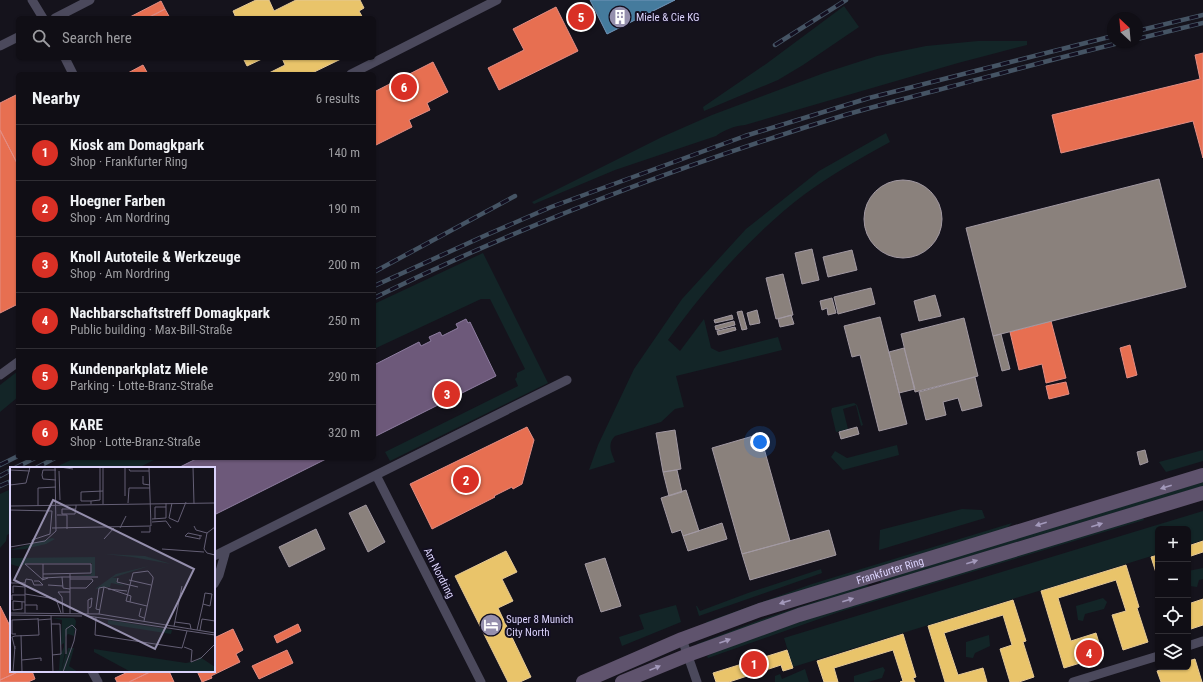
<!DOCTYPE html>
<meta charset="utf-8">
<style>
:root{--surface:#100e15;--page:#1e1c22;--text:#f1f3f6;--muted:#9c9ca0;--line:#302e34;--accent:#d93025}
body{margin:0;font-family:"Roboto Condensed",sans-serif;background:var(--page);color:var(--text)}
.controls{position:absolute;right:12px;bottom:12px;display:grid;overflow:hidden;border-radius:6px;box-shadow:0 1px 3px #0004}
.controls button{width:36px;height:36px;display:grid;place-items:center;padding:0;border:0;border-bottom:1px solid var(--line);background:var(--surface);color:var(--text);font:20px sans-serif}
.compass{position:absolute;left:1107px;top:12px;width:36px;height:36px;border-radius:50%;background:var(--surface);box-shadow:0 1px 3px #0004;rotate:334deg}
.you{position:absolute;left:760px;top:442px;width:14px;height:14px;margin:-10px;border:3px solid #fff;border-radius:50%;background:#1a73e8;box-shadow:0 0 0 6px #1a73e833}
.badge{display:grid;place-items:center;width:26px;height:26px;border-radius:50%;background:var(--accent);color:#fff;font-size:13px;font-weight:700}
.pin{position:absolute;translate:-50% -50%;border:2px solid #fff;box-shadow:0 1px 4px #0006}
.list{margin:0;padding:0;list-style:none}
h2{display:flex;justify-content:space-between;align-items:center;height:52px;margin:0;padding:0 16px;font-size:17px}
h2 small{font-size:13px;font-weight:400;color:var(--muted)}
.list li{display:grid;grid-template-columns:26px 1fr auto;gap:12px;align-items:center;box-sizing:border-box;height:56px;padding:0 16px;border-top:1px solid var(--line)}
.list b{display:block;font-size:15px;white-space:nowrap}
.list p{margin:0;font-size:13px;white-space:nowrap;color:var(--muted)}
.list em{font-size:13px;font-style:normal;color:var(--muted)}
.icon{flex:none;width:22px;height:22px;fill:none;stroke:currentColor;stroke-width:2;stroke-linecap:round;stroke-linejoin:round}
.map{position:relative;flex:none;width:1203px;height:682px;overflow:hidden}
.search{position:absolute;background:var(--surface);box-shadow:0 1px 3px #0004;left:16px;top:16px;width:360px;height:44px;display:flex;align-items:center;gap:10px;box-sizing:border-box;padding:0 14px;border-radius:6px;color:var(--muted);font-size:15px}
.panel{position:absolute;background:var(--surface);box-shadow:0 1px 3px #0004;left:16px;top:72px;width:360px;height:388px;border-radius:6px}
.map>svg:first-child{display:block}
</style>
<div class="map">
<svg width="1203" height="682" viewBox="0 0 1203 682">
<rect width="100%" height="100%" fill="#15131c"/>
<path fill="#132527" d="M844,6L859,27L803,65L778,80L704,111L703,107L766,64Z
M978,41H1027V45L958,63L745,125C734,126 724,130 716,136L615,170L534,204L532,202L662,137L712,115L824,73L877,56L926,46Z
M886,133L890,142C861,158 832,174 805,194C752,234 706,287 668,340L680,351L704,319L711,348L719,352L778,337L782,350L676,376L684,407L675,409L661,422L615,436C607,444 611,452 615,462L589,470L598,445L634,369L682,299L746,229L819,171Z
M483,253L548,383L390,461L385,452L518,386L515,379L517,377V373L525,369L490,299H481L374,349V304Z
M18,371V397L0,412V385Z
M854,403L857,405L863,425L861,426L856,405L843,409L848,429L836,432L831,411L832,408Z
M897,445L899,455L843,470L831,457L835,451L847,458Z
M1203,450V461L1166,472L1159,462Z
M75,458H158L138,468H54Z
M1203,482V486L881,583L880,579Z
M11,489V533L7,535L6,541L0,548V494Z
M962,509L982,510L985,518L879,550L880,530Z
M1203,511V540L1188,545V529H1158V554L793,667L784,638Z
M1143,517L1144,520L839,612L708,658L707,656L715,652L805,620Z
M1012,523L1007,528L813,587L708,624L706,622L812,584Z
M1203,568V579L1199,580L1197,587L1190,586L1188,571Z
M821,569L822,573L699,616L696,606H697L700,611L748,593Z
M867,583L868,587L818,603L697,646V644L760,620L817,601L838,592Z
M1103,598L1107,602L1104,609L1085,614L1083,621L1078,620L1076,606Z
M676,605L681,622L622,646L619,637L644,629L639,615Z
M989,635L990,646L975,653L973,658L966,657V642Z
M883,667L885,670L882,678L868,682H854V676Z
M805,669L809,682H775V676L780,674L782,679Z"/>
<path fill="#e9c46a" stroke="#e4c896" d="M256,0H269L274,11L296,0H360L364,8L359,11L363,18H236L233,11Z
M243,58H264L247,66Z
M282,58H343L310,74H267L285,65Z
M1203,541V552L1188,557V546Z
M506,551L517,572L502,579L513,601L498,608L531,677L520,682H508L455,576Z
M1158,555V579L1151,557Z
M1126,565L1139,607L1137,608L1148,642L1123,650L1112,615L1126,611L1116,580L1058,598L1071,641L1096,633L1103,656L1064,668L1041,591Z
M1203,599V625L1188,630V604Z
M1013,600L1026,641L1023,642L1034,677L1019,682H1010L1000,649L1012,645L1003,615L944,633L958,675L983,668L987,682H945L928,626Z
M903,634L916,677L913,678L915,682H900L903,681L893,650L834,668L838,682H824L817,661Z
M787,650L793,668L783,671L781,665L729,682H716L713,673Z
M1195,659L1202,682H1161L1157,671L1169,667H1188V661Z"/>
<path fill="#e76f51" stroke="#e38d84" d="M161,1L165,9L147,18H128Z
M556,7L578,51L499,90L488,68L524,50L513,29Z
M165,9L170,18H147L156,14Z
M1203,53V158L1193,121L1061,153L1052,115L1200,79L1195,55Z
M433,62L448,92L427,103L430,110L409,120L412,127L374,146V92Z
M143,65L148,74H126Z
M18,94V165L0,130V103Z
M0,130L18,165V304L0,313Z
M1051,321L1066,378L1046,383L1042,364L1019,370L1010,332Z
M1130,345L1137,375L1127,378L1120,348Z
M1066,382L1069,394L1049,399L1046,386Z
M527,427L534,440L522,484L513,489L512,487L494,496L495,497L432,529L410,484Z
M0,606L11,628V671H20L0,680Z
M298,624L301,631L277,643L274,636Z
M233,629L243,650L236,654L240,662L211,676L212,678L202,682L197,671H214V638Z
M287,650L293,663L259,679L252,666Z
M20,671H32L35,679L28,682H0V680Z
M130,671H152L129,682H117L115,678Z
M152,671H169L174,682H129Z"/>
<path fill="#6d597a" stroke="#8e7da1" d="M466,319L468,323L470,322L496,376L374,437V365L419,342L421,346L431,341L429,337L440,332L442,336L458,328L456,324Z
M198,458H328L214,515V468H178Z"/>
<path fill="#457b9d" stroke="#7295b9" d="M590,0H675L607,34Z"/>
<path fill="#8a817c" stroke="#a299a2" d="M1159,179L1186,287L993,336L966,228Z
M864 219a39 39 0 1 1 78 0a39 39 0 1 1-78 0Z
M812,249L819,280L802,284L795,253Z
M852,250L857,270L828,277L823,257Z
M783,274L793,315L776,319L766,278Z
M871,288L875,304L838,314L834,297Z
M935,295L941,316L919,321L914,301Z
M832,298L836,313L828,315L827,308L822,310L820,301Z
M757,310L760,323L750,325L747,313Z
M742,311L747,329L742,330L737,312Z
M732,315L733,319L715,323L714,320Z
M791,315L794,324L780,327L778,319Z
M880,317L907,424L879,431L860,355L852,357L844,326Z
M964,318L978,376L915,392L901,334Z
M734,321L735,325L716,330L715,326Z
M735,327L736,330L718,335L717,331Z
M1001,334L1010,369L1002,371L993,336Z
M904,348L915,389L899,393L889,352Z
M975,377L982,406L962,411L958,398L943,402L946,415L926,420L919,392Z
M857,427L859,434L841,439L839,432Z
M675,430L681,469L663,472L656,433Z
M760,434L790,541L742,554L712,448Z
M1145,450L1148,462L1140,465L1137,452Z
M677,470L682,492L669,496L663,472Z
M686,490L699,531L683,536L681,530L672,533L661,498Z
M366,505L385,542L368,552L349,513Z
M722,523L727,539L688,551L683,536Z
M316,529L325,549L289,567L279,547Z
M829,530L836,555L750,580L742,554Z
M605,558L621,606L601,612L585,564Z"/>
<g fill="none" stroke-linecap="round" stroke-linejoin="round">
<path stroke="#4b495c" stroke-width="9" d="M32,0L43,18
M55,18L90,0
M0,46L18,37
M65,58L73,74
M351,74L497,0
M0,375L18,362
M376,475L567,380
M214,556L376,475L481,682
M214,584L219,575L226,550
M682,639L697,682
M1188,646L1203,641
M92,671L98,682
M1073,682L1158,656"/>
<g stroke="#5f536d" stroke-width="14">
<path id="s1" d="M583,682L682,639L760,610L1203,475"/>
<path d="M622,682L688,655L799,615L1203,493"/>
</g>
<g stroke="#455464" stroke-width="4.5">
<path id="rail" d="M1137,31L1203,15
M1137,39L1203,23
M775,45L846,0
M374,272L515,196
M374,286L484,236L551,207L745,136L869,98L1113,36
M374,298C526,223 684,164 845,115C876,106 907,98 938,90C999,74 1061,57 1123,42
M0,465L18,456
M15,468L35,458
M36,468L55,458
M0,476L11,470
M0,486L11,481"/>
</g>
<use href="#rail" stroke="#130f20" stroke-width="3" stroke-dasharray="9" stroke-linecap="butt"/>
</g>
<defs><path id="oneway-solid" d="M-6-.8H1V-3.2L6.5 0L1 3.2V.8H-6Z"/></defs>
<g fill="#a399bb">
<use href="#oneway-solid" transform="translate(1166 487) rotate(163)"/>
<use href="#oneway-solid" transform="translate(1041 524) rotate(163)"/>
<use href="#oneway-solid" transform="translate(1097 525) rotate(-17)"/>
<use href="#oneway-solid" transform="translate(972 562) rotate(-17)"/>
<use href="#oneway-solid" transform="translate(848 600) rotate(-17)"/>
<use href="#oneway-solid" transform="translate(785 602) rotate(162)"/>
<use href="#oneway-solid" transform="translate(725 641) rotate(-20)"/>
<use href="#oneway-solid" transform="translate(655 668) rotate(-22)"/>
</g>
<defs>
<g id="building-disc" transform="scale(1.15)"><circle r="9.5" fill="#958fad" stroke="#130f20"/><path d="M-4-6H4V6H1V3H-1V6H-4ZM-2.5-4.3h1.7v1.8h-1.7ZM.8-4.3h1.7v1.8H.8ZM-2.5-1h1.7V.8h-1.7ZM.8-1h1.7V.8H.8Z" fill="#fff"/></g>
<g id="hotel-disc" transform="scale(1.15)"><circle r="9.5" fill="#958fad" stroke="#130f20"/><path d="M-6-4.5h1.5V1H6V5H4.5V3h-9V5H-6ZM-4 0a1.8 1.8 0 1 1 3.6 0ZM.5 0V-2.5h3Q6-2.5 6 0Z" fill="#fff"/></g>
</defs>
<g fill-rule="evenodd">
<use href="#building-disc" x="620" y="17"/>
<use href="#hotel-disc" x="491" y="625"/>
</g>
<g text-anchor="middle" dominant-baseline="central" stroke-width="4" stroke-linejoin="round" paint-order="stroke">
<g font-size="11" fill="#dad2fb" stroke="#130f20" text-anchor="start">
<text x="636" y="17">Miele &amp; Cie KG</text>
<text x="506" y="619">Super 8 Munich<tspan x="506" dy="13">City North</tspan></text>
</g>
<g font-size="11" fill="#dad2fb" stroke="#130f20">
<text stroke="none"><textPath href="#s1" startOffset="327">Frankfurter Ring</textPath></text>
<text transform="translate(439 573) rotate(63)">Am Nordring</text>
</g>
</g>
<g transform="translate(10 467)">
<rect width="205" height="205" fill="#15131c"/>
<path d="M42,71L45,72L36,77L15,82L0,83ZM94,87L135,89L161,97L122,90ZM85,90V109H62L81,108L82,96H17L10,100L0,97V91ZM139,99L102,111H107L106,115L115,119L101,116L100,120L85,122L106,107ZM42,151H64L66,154L64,169L58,167L55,170L56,180L51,205L43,204L49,203L50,188L54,180V176L51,178L52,153ZM98,153L162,163L161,167L98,157ZM57,181V186L58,181H64L59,199L68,205H51ZM84,182L176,196L186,194L190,190L205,200V205H121L84,185Z" fill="#132527"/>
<path fill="none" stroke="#645f75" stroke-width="1" d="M50,0L63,2M93,0V37M115,0V29M183,0L184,37M119,2L120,4H139M0,3L20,4M46,3H33L32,8L33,12L46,13M49,4L50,33M133,9V17L140,18M0,18L16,16L20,0M81,34L90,33V0M118,36L119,21H140M162,36L159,51L168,55L176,35M81,37V34H71V25L93,24M0,39L204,36M28,39V21L46,20M66,42H52V47H65L66,40V38M0,43L42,44L40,67L22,73L23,77M47,48H57V62M142,52L156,51V36M145,52V40H156M142,55L156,54L161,61M184,59L186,63L197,66M205,60L197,66L194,82L197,86L205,88M42,61L141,59L139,0M110,61L116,49M131,65H140V60M190,69V72L175,69L178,66L192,69M94,72L104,61M0,80L35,74L46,64L45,0M152,82L194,85M0,102L1,116H15L16,112L22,113L24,118H33L29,114H24M33,107L81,106V97H33V111M60,107V110H88M52,110L53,121L60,122M38,111L32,113L33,111L52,110H60V147M108,111L107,115L128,120M32,112L15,97H33M60,112H82L83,114L76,121H60M119,113L141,118M15,116V146M38,118L53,119M98,122L117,124M3,126V119L15,120M15,127L46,132L51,146M2,133V128H15M12,135V142L3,143V134L15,135M15,138H27V143M131,141L129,149L134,151M90,143L86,142L89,121L94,120M0,146L89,147L205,166M53,146L52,130L48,125H60M78,147V133L82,131L81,140L79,141M89,147L94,120L121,129L120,135M0,148L72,149M41,148L43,205M78,149L205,168M86,150L85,168L172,181L177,164M28,153L41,152M134,154L143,112V110L138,104L123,106L116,134L137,139M165,155L180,157L181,162M41,157H50L51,187L42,188M164,159L172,119M187,163L193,137L200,139L202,127L195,126L193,137M190,163L192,152L205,154M6,167H2V153L28,152M11,168L12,205M5,169L29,168L28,151M174,180L182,183L181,195L191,191L205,177M5,182L2,170L5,169M12,193L31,191V194M3,205L5,179M53,205L64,174L66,162L62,158L56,162V187"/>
<path fill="#958fad" fill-opacity="0.15" stroke="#958fad" stroke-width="2" d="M43,33L184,102L145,182L4,113Z"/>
<rect width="205" height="205" fill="none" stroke="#dad2fb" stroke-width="2"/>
</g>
</svg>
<div class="controls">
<button>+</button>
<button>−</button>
<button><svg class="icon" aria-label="locate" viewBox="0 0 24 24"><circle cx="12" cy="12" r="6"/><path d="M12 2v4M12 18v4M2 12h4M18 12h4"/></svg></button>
<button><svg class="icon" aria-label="layers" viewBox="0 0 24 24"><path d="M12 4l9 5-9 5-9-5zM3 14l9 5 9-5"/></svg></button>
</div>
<svg class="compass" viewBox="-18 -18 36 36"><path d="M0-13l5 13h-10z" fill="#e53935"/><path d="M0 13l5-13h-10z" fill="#9c9ca0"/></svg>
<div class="you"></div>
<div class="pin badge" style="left:754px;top:664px">1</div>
<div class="pin badge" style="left:466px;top:480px">2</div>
<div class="pin badge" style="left:447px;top:394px">3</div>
<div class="pin badge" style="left:1089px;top:653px">4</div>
<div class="pin badge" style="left:581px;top:17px">5</div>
<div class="pin badge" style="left:404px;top:87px">6</div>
<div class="search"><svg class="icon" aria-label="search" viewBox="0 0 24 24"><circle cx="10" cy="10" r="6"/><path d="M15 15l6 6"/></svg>Search here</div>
<section class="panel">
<h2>Nearby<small>6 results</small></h2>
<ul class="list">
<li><span class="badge">1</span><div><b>Kiosk am Domagkpark</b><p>Shop · Frankfurter Ring</p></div><em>140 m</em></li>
<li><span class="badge">2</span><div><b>Hoegner Farben</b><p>Shop · Am Nordring</p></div><em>190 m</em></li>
<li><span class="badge">3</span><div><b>Knoll Autoteile &amp; Werkzeuge</b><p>Shop · Am Nordring</p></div><em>200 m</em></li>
<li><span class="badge">4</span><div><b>Nachbarschaftstreff Domagkpark</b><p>Public building · Max-Bill-Straße</p></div><em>250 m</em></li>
<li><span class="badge">5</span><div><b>Kundenparkplatz Miele</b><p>Parking · Lotte-Branz-Straße</p></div><em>290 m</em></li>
<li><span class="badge">6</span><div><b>KARE</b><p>Shop · Lotte-Branz-Straße</p></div><em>320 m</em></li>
</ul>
</section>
</div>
